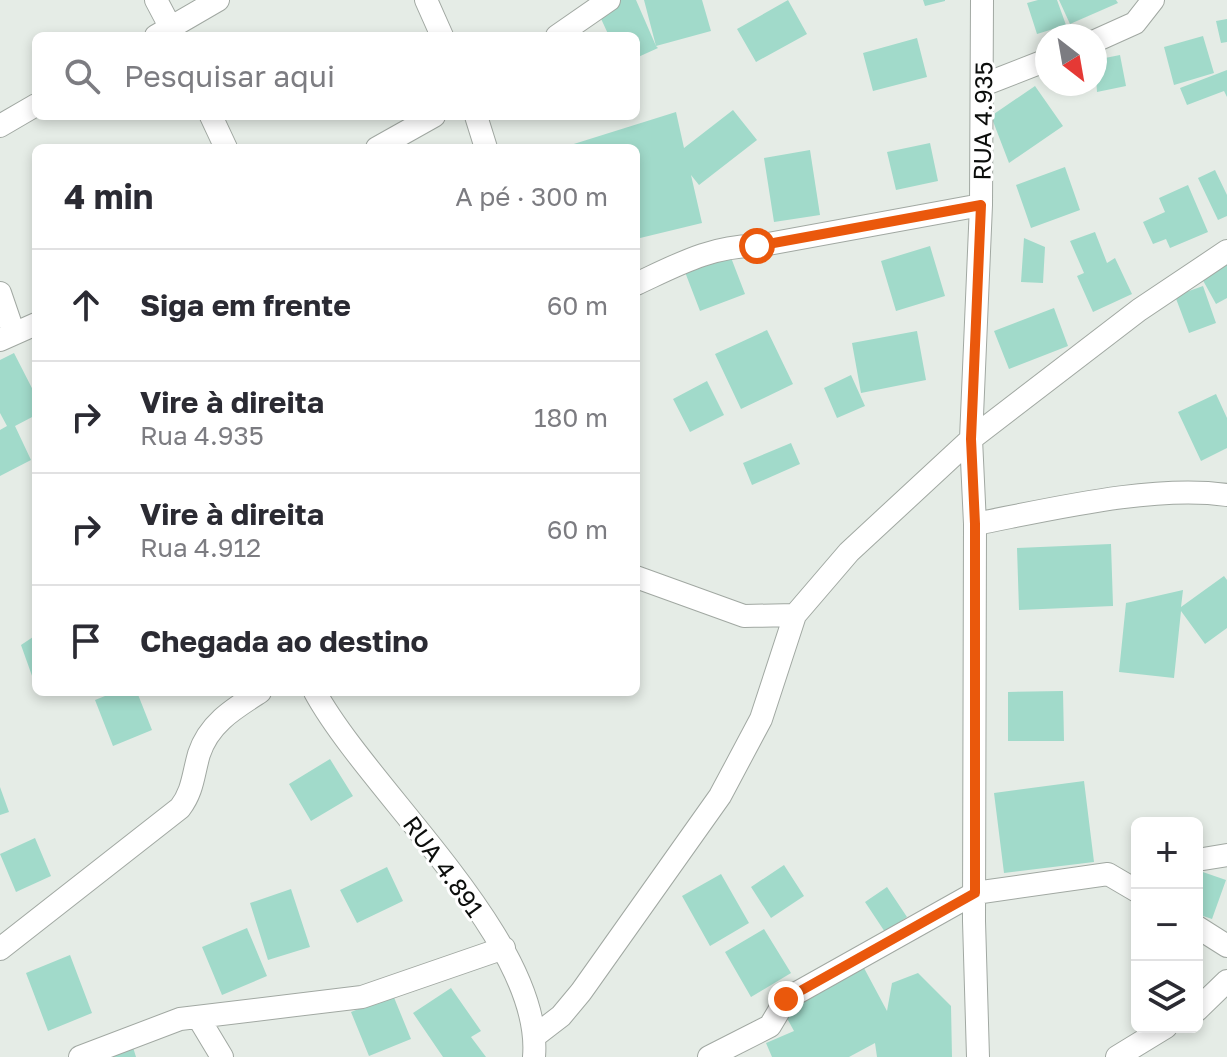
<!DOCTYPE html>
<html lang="pt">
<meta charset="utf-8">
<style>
:root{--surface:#fff;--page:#f7f7f7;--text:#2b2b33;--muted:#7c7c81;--line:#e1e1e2}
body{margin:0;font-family:"Golos Text",sans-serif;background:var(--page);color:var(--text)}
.controls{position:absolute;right:24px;bottom:24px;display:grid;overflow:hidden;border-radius:12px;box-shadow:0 4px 12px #0003}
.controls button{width:72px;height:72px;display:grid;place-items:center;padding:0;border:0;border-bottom:2px solid var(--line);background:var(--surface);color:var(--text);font:40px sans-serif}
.compass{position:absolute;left:1035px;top:24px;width:72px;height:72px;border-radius:50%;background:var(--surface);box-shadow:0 4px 12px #0003;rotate:149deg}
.stop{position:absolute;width:24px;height:24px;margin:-18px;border:6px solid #ea580c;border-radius:50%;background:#fff}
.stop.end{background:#ea580c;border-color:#fff;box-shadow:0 2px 8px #0008}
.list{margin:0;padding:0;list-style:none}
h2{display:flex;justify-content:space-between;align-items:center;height:104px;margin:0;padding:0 32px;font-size:34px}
h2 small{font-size:26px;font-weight:400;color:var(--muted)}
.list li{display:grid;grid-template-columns:52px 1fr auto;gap:24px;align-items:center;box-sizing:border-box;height:112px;padding:0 32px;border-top:2px solid var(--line)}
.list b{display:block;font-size:30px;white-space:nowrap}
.list p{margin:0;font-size:26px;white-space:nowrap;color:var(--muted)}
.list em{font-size:26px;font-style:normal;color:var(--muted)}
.icon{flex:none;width:44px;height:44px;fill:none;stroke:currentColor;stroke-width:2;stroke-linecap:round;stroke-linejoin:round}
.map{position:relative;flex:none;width:1227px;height:1057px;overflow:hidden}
.search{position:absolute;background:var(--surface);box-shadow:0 4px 12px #0003;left:32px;top:32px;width:608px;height:88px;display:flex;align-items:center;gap:20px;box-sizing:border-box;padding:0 28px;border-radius:12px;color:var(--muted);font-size:30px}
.panel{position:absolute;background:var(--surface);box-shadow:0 4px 12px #0003;left:32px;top:144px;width:608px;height:552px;border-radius:12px}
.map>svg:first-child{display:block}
</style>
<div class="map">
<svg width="1227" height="1057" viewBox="0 0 1227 1057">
<rect width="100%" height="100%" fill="#e5ece6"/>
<path fill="#a1daca" d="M619,0H636L656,46L644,0H702L711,31L656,46L658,48L636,58V36H609L597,10Z
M788,0L807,34L756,62L737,29Z
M923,0H945V1L925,6Z
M1038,0H1057L1066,25L1037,34L1027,3Z
M1059,0H1116L1118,3L1070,24Z
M1227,19V42L1221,43L1216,21Z
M1203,36L1214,73L1174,85L1164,47Z
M917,38L927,77L873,91L863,53Z
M1120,55L1126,86L1097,92L1095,60Z
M1227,70V97L1224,91L1187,105L1180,88Z
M1035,86L1063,126L1009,163L991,116Z
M733,110L757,140L699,185L691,175L702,223L636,239V148H561L676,112L684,148Z
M930,143L938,181L896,190L887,152Z
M810,150L820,215L774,222L764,158Z
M1065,167L1080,210L1031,228L1016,185Z
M1215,170L1227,195V216L1218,220L1198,178Z
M1188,185L1208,232L1170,248L1166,239L1153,244L1143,222L1165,212L1159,198Z
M1095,232L1107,263L1115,258L1132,294L1093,312L1077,276L1084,273L1070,241Z
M1024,238L1045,247L1043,283L1021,282Z
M930,246L945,296L896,311L881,261Z
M730,255L745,294L700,311L685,272Z
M1227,260V298L1216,304L1200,275Z
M1203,286L1216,323L1189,333L1175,296Z
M1054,308L1068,346L1009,369L994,331Z
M767,330L793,384L741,409L715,354Z
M917,331L926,380L861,393L852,343Z
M14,353L36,396V415L15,426L31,460L0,476V430L7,426L0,413V360Z
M851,375L865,406L837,418L824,388Z
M707,381L724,415L690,432L673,399Z
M1216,394L1227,418V448L1201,461L1178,412Z
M791,443L800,464L752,485L743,463Z
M1111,544L1113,606L1019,610L1017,548Z
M1224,576L1227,580V628L1205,644L1181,611L1174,678L1119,672L1126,603L1183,590L1181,607Z
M36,635V687L21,645Z
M1063,691L1064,741H1008V692Z
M115,692H137L152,730L113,746L95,700Z
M330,759L353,796L311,821L289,784Z
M1084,781L1094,862L1004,873L994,793Z
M0,787L9,812L0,815Z
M35,838L51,876L16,892L0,854Z
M784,865L804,896L771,918L751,887Z
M387,867L403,901L357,923L340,890Z
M1197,870L1226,880L1212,919L1197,914Z
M721,874L749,923L710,946L682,896Z
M887,887L907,917L885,932L865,902Z
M291,889L310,947L268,960L250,903Z
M247,928L267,976L222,995L202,947Z
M764,929L791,973L751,997L725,952Z
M70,955L92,1013L48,1031L26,973Z
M864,968L887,1011L892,983L918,973L951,1006L952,1057H877L875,1043L849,1057H772L766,1043L794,1031L783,1011Z
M451,988L481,1031L471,1037L486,1057H443L413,1013Z
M393,995L411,1039L369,1056L351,1012Z
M132,1044L136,1057H93Z"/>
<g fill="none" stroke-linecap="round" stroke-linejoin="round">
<g stroke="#a1a8a2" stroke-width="24">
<path id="minor" d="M156,0L175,36
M426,0L442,36
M156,36L218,0
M557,36L609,0
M1095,41L1135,23L1153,0
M983,85L1047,60
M211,116L226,148
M476,116L486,148
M0,126L36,105
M377,148L434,116
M636,284C675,266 712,245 757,246L981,205
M0,293L13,331
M0,340L36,324
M975,524C1048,510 1154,484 1227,495
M636,577L744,616L795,615
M315,692C369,791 544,942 534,1057
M1197,860L1227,855
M1197,927L1227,946
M0,949L180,808C193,791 193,775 199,754C209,723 235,708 260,692
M1197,1010L1227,981
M198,1017L222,1057
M535,1036L561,1016L581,992L720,796L761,719L795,615L849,552L971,439L1139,310L1227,251
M80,1057L180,1019L362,997L504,948
M709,1057L770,1026L786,999L975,893L1108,874L1137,891
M978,1057L974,921L975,524L971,439L981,205L982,0
M1117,1057L1166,1027"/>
</g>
<use href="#minor" stroke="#fff" stroke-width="22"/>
</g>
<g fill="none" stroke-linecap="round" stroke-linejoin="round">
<path stroke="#ea580c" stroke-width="10" d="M757,246L981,205L971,439L975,524V893L786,999"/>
</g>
<g text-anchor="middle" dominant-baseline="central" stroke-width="6" stroke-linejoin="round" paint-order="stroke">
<g font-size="24" fill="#0c0e0c" stroke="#fff">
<text transform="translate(982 121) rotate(-89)">RUA 4.935</text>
<text transform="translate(444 866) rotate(54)">RUA 4.891</text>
</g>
</g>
</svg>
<div class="controls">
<button>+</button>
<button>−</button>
<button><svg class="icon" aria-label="layers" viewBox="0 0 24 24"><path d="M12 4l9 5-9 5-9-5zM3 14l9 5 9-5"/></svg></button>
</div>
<svg class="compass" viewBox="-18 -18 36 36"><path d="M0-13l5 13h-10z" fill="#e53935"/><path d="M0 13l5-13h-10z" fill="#7c7c81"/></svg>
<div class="stop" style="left:757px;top:246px"></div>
<div class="stop end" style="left:786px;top:999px"></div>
<div class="search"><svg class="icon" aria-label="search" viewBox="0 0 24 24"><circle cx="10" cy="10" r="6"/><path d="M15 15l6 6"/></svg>Pesquisar aqui</div>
<section class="panel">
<h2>4 min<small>A pé · 300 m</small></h2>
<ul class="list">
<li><svg class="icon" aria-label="ahead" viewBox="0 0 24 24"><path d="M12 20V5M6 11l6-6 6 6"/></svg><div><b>Siga em frente</b></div><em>60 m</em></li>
<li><svg class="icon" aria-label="right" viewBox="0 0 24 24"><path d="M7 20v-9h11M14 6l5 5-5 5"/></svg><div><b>Vire à direita</b><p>Rua 4.935</p></div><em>180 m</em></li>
<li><svg class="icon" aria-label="right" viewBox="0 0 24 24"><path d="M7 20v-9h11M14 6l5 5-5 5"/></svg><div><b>Vire à direita</b><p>Rua 4.912</p></div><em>60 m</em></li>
<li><svg class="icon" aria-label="arrive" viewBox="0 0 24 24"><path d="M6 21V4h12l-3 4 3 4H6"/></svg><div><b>Chegada ao destino</b></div></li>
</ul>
</section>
</div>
